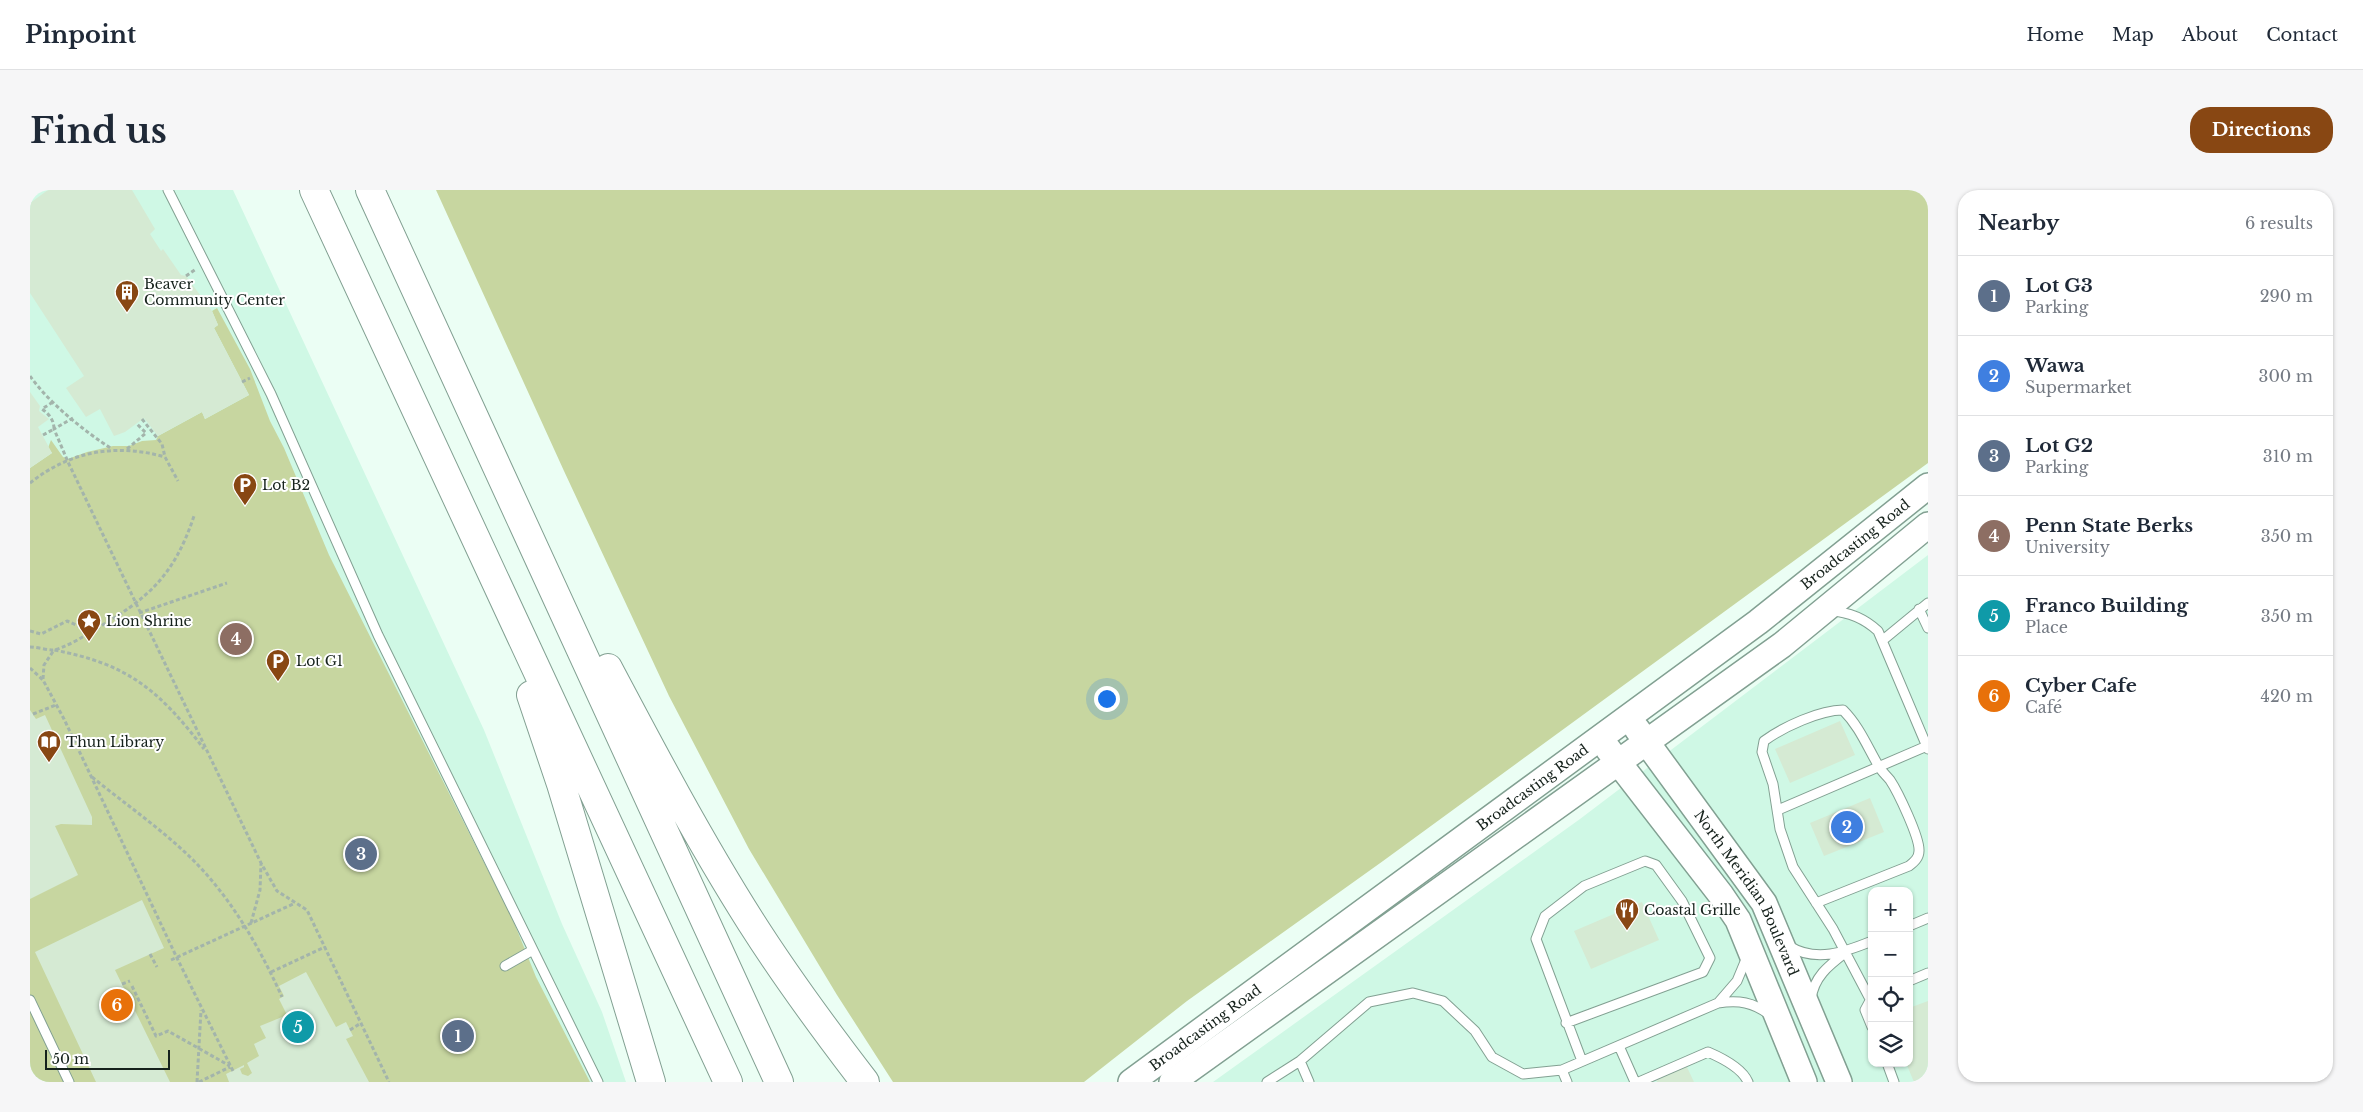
<!DOCTYPE html>
<meta charset="utf-8">
<style>
:root{--surface:#fff;--page:#f6f6f7;--text:#1f2937;--muted:#747a83;--line:#e0e1e3;--accent:#884713}
body{margin:0;font-family:"Libre Baskerville",serif;background:var(--page);color:var(--text)}
.controls{position:absolute;right:15px;bottom:15px;display:grid;overflow:hidden;border-radius:10px;box-shadow:0 1px 4px #0004}
.controls button{width:45px;height:45px;display:grid;place-items:center;padding:0;border:0;border-bottom:1px solid var(--line);background:var(--surface);color:var(--text);font:25px sans-serif}
.scale{position:absolute;left:15px;bottom:12px;width:125px;box-sizing:border-box;padding-left:5px;border:2px solid #16221c;border-top:0;font-size:14px;line-height:18px;white-space:nowrap;color:#16221c;-webkit-text-stroke:4px #fff;paint-order:stroke}
.you{position:absolute;left:1076px;top:508px;width:18px;height:18px;margin:-12px;border:4px solid #fff;border-radius:50%;background:#1a73e8;box-shadow:0 0 0 8px #1a73e833}
.badge{display:grid;place-items:center;width:32px;height:32px;border-radius:50%;background:var(--accent);color:#fff;font-size:16px;font-weight:700}
.pin{position:absolute;translate:-50% -50%;border:2px solid #fff;box-shadow:0 1px 5px #0006}
.list{margin:0;padding:0;list-style:none}
h2{display:flex;justify-content:space-between;align-items:center;height:65px;margin:0;padding:0 20px;font-size:21px}
h2 small{font-size:16px;font-weight:400;color:var(--muted)}
.list li{display:grid;grid-template-columns:32px 1fr auto;gap:15px;align-items:center;box-sizing:border-box;height:80px;padding:0 20px;border-top:1px solid var(--line)}
.list b{display:block;font-size:19px;white-space:nowrap}
.list p{margin:0;font-size:16px;white-space:nowrap;color:var(--muted)}
.list em{font-size:16px;font-style:normal;color:var(--muted)}
.icon{flex:none;width:28px;height:28px;fill:none;stroke:currentColor;stroke-width:2;stroke-linecap:round;stroke-linejoin:round}
.map{position:relative;flex:none;width:1898px;height:892px;overflow:hidden;border-radius:20px}
header{display:flex;align-items:center;gap:30px;box-sizing:border-box;height:70px;padding:0 25px;background:var(--surface);border-bottom:1px solid var(--line)}
header strong{font-size:24px}
nav{display:flex;gap:28px;margin-inline-start:auto;font-size:18px}
.intro{display:flex;align-items:center;justify-content:space-between;box-sizing:border-box;height:120px;padding:0 30px}
h1{margin:0;font-size:35px}
.button{padding:12px 22px;border-radius:20px;background:var(--accent);color:#fff;font-size:18px;font-weight:700}
main{display:flex;gap:30px;padding:0 30px}
aside{flex:1;background:var(--surface);border-radius:20px;box-shadow:0 1px 4px #0004}
.map>svg:first-child{display:block}
</style>
<header>
<strong>Pinpoint</strong>
<nav><a>Home</a><a>Map</a><a>About</a><a>Contact</a></nav>
</header>
<div class="intro"><h1>Find us</h1><a class="button">Directions</a></div>
<main>
<div class="map">
<svg width="1898" height="892" viewBox="0 0 1898 892">
<rect width="100%" height="100%" fill="#ebfef4"/>
<path fill="#cff8e5" fill-rule="evenodd" d="M0,0H203L454,540L532,734L572,822L596,892H0Z
M1898,365V892H1183L1550,629ZM1842,701H1879V873H1842Z"/>
<path fill="#c7d6a0" d="M406,0H1898V273L1353,671L1157,811L1054,892H863L807,805L719,659L639,506L534,281Z
M187,118L220,179L240,231L254,258L299,365L483,730L506,787L560,892H0V278L22,263L18,258L21,250L33,267L38,269L57,262L83,256H99L112,251L126,250L128,246L172,222L175,229L219,205L184,138L188,135L182,121Z"/>
<path fill="#d5ead3" d="M18,0H102L125,39L120,44L131,61L133,59L151,85L156,86L182,121L188,135L184,138L219,205L175,229L172,222L128,246L114,228L95,242L84,246L70,219L56,227L36,198L54,186L0,103V13Z
M0,202L10,216L9,221L19,229L8,237L22,263L0,278Z
M0,520L6,529L15,525L62,627V635L31,634L25,636L48,685L0,709Z
M1810,531L1825,565L1760,593L1745,559Z
M1840,608L1854,642L1794,666L1780,633Z
M112,710L134,758L85,780L140,892H66L5,762Z
M1612,712L1629,750L1561,779L1544,741Z
M276,782L306,837L316,832L323,846L316,849L339,892H199L196,884L214,875V877L210,879L212,884L218,886L222,883L217,873L229,866L224,854L236,848L230,836L257,825L249,809L254,806L249,796Z
M1898,811V892H1884L1876,873H1879V818Z
M1656,875L1664,892H1627L1626,888Z"/>
<g fill="none" stroke-linecap="round" stroke-linejoin="round">
<g stroke="#82a092" stroke-width="11">
<path id="service" d="M138,0L241,204L348,445L568,892
M1889,419L1898,438
M1801,421C1819,422 1835,429 1848,441L1898,559
M1853,450L1898,413
M1748,620L1897,556
M1786,713L1879,676C1884,672 1889,668 1889,661C1890,648 1868,602 1860,590C1856,585 1851,581 1848,575C1837,556 1829,536 1813,520C1790,520 1753,537 1734,551L1732,562L1743,594L1750,639L1763,677L1803,739L1840,809
M1879,736L1898,728
M1759,756C1786,773 1815,762 1842,751
M475,776L503,760
M1879,791L1898,783
M1842,807L1835,820L1842,837
M1781,809C1784,787 1798,776 1815,763
M0,810L39,892
M1688,813L1707,791L1717,767
M1536,833L1673,782L1680,768L1652,711L1626,675L1615,671L1554,696L1515,726L1506,749L1552,871
M1589,856L1605,892
M1270,871L1279,892
M1857,873L1864,892
M1532,880L1537,892
M1237,892L1270,871L1339,812L1383,803L1413,811L1445,841L1462,867L1493,884L1532,880L1688,813C1709,810 1723,812 1740,825
M1609,892L1678,862C1692,868 1712,878 1718,892"/>
</g>
<g stroke="#82a092" stroke-width="28">
<g id="secondary">
<path id="s1" d="M1607,539L1734,713L1809,892"/>
<path d="M1578,559L1691,705L1708,730L1774,892"/>
<path id="s2" d="M1101,892L1728,432L1898,296"/>
<path d="M1142,892L1752,455L1898,335"/>
</g>
</g>
<g stroke="#82a092" stroke-width="30">
<path id="motorway" d="M284,0L698,892
M340,0L749,892
M578,478C623,563 669,650 721,732C756,787 795,840 835,892
M501,505L531,594L621,892"/>
</g>
<path stroke="#a3b4ab" stroke-width="3" stroke-dasharray="4 2.5" stroke-linecap="butt" d="M156,86L166,79
M0,186C19,213 54,241 82,259
M212,192L220,188
M43,228L24,239L38,272L231,673L247,701L277,720L359,892
M112,229L132,254L135,267L148,291
M13,245L24,239C24,230 19,224 12,219L23,212
M97,259L116,243L106,233
M0,293C40,261 86,253 135,267
M109,423L197,393
M0,441L11,444L37,431L51,437L56,445
M0,457C7,457 16,460 23,460C33,459 55,446 64,440C118,409 144,386 164,326
M0,478L13,490L34,529L147,768L203,881
M13,489L14,475L24,460C98,474 129,500 174,559
M3,524L26,515
M62,587C94,613 130,638 160,667C200,706 229,756 252,807
M221,733L230,700L231,674
M120,764L127,777
M141,770L263,714
M241,782L295,757
M92,794L100,791
M102,796L126,846L138,841L200,876
M320,840L331,833
M167,892L171,820
M169,892L200,877"/>
<use href="#service" stroke="#fff" stroke-width="9"/>
<use href="#secondary" stroke="#fff" stroke-width="25"/>
<use href="#motorway" stroke="#fff" stroke-width="28"/>
</g>
<defs>
<g id="building-pin" transform="scale(1.25)"><path d="M0 17L-7.5 6A9.5 9.5 0 1 1 7.5 6Z" fill="#884713" stroke="#fff"/><path d="M-4-6H4V6H1V3H-1V6H-4ZM-2.5-4.3h1.7v1.8h-1.7ZM.8-4.3h1.7v1.8H.8ZM-2.5-1h1.7V.8h-1.7ZM.8-1h1.7V.8H.8Z" fill="#fff"/></g>
<g id="parking-pin" transform="scale(1.25)"><path d="M0 17L-7.5 6A9.5 9.5 0 1 1 7.5 6Z" fill="#884713" stroke="#fff"/><path d="M-3.5-5.5H1a3.5 3.5 0 0 1 0 7H-1V5.5H-3.5ZM-1-3.4V-.6H.8a1.4 1.4 0 0 0 0-2.8Z" fill="#fff"/></g>
<g id="sight-pin" transform="scale(1.25)"><path d="M0 17L-7.5 6A9.5 9.5 0 1 1 7.5 6Z" fill="#884713" stroke="#fff"/><path d="M0-6L1.8-2.2L6-1.7L2.9 1.2L3.7 5.4L0 3.3L-3.7 5.4L-2.9 1.2L-6-1.7L-1.8-2.2Z" fill="#fff"/></g>
<g id="library-pin" transform="scale(1.25)"><path d="M0 17L-7.5 6A9.5 9.5 0 1 1 7.5 6Z" fill="#884713" stroke="#fff"/><path d="M-6-4Q-3-5.5-.7-3.5V5Q-3 3-6 4ZM6-4Q3-5.5 .7-3.5V5Q3 3 6 4Z" fill="#fff"/></g>
<g id="restaurant-pin" transform="scale(1.25)"><path d="M0 17L-7.5 6A9.5 9.5 0 1 1 7.5 6Z" fill="#884713" stroke="#fff"/><path d="M-5-6h1v4h1v-4h1v4h1v-4h1v5L-1.5 .5V6h-2V.5L-5-1ZM5-6V6H3V1.5H1.5Q1.5-4 5-6Z" fill="#fff"/></g>
</defs>
<g fill-rule="evenodd">
<use href="#building-pin" x="97" y="102"/>
<use href="#parking-pin" x="215" y="295"/>
<use href="#sight-pin" x="59" y="431"/>
<use href="#parking-pin" x="248" y="471"/>
<use href="#library-pin" x="19" y="552"/>
<use href="#restaurant-pin" x="1597" y="720"/>
</g>
<g text-anchor="middle" dominant-baseline="central" stroke-width="4" stroke-linejoin="round" paint-order="stroke">
<g font-size="14" fill="#16221c" stroke="#fff" text-anchor="start">
<text x="114" y="94">Beaver<tspan x="114" dy="16">Community Center</tspan></text>
<text x="232" y="295">Lot B2</text>
<text x="76" y="431">Lion Shrine</text>
<text x="266" y="471">Lot G1</text>
<text x="36" y="552">Thun Library</text>
<text x="1614" y="720">Coastal Grille</text>
</g>
<g font-size="14" fill="#16221c" stroke="#fff">
<text stroke="none"><textPath href="#s2" startOffset="902">Broadcasting Road</textPath></text>
<text stroke="none"><textPath href="#s2" startOffset="498">Broadcasting Road</textPath></text>
<text stroke="none"><textPath href="#s1" startOffset="198">North Meridian Boulevard</textPath></text>
<text stroke="none"><textPath href="#s2" startOffset="92">Broadcasting Road</textPath></text>
</g>
</g>
</svg>
<div class="controls">
<button>+</button>
<button>−</button>
<button><svg class="icon" aria-label="locate" viewBox="0 0 24 24"><circle cx="12" cy="12" r="6"/><path d="M12 2v4M12 18v4M2 12h4M18 12h4"/></svg></button>
<button><svg class="icon" aria-label="layers" viewBox="0 0 24 24"><path d="M12 4l9 5-9 5-9-5zM3 14l9 5 9-5"/></svg></button>
</div>
<div class="scale">50 m</div>
<div class="you"></div>
<div class="pin badge" style="left:428px;top:846px;background:#5c6f8a">1</div>
<div class="pin badge" style="left:1817px;top:637px;background:#3f7fe0">2</div>
<div class="pin badge" style="left:331px;top:664px;background:#5c6f8a">3</div>
<div class="pin badge" style="left:206px;top:449px;background:#8d6e63">4</div>
<div class="pin badge" style="left:268px;top:837px;background:#0f9aa8">5</div>
<div class="pin badge" style="left:87px;top:815px;background:#e8710a">6</div>
</div>
<aside>
<h2>Nearby<small>6 results</small></h2>
<ul class="list">
<li><span class="badge" style="background:#5c6f8a">1</span><div><b>Lot G3</b><p>Parking</p></div><em>290 m</em></li>
<li><span class="badge" style="background:#3f7fe0">2</span><div><b>Wawa</b><p>Supermarket</p></div><em>300 m</em></li>
<li><span class="badge" style="background:#5c6f8a">3</span><div><b>Lot G2</b><p>Parking</p></div><em>310 m</em></li>
<li><span class="badge" style="background:#8d6e63">4</span><div><b>Penn State Berks</b><p>University</p></div><em>350 m</em></li>
<li><span class="badge" style="background:#0f9aa8">5</span><div><b>Franco Building</b><p>Place</p></div><em>350 m</em></li>
<li><span class="badge" style="background:#e8710a">6</span><div><b>Cyber Cafe</b><p>Café</p></div><em>420 m</em></li>
</ul>
</aside>
</main>
